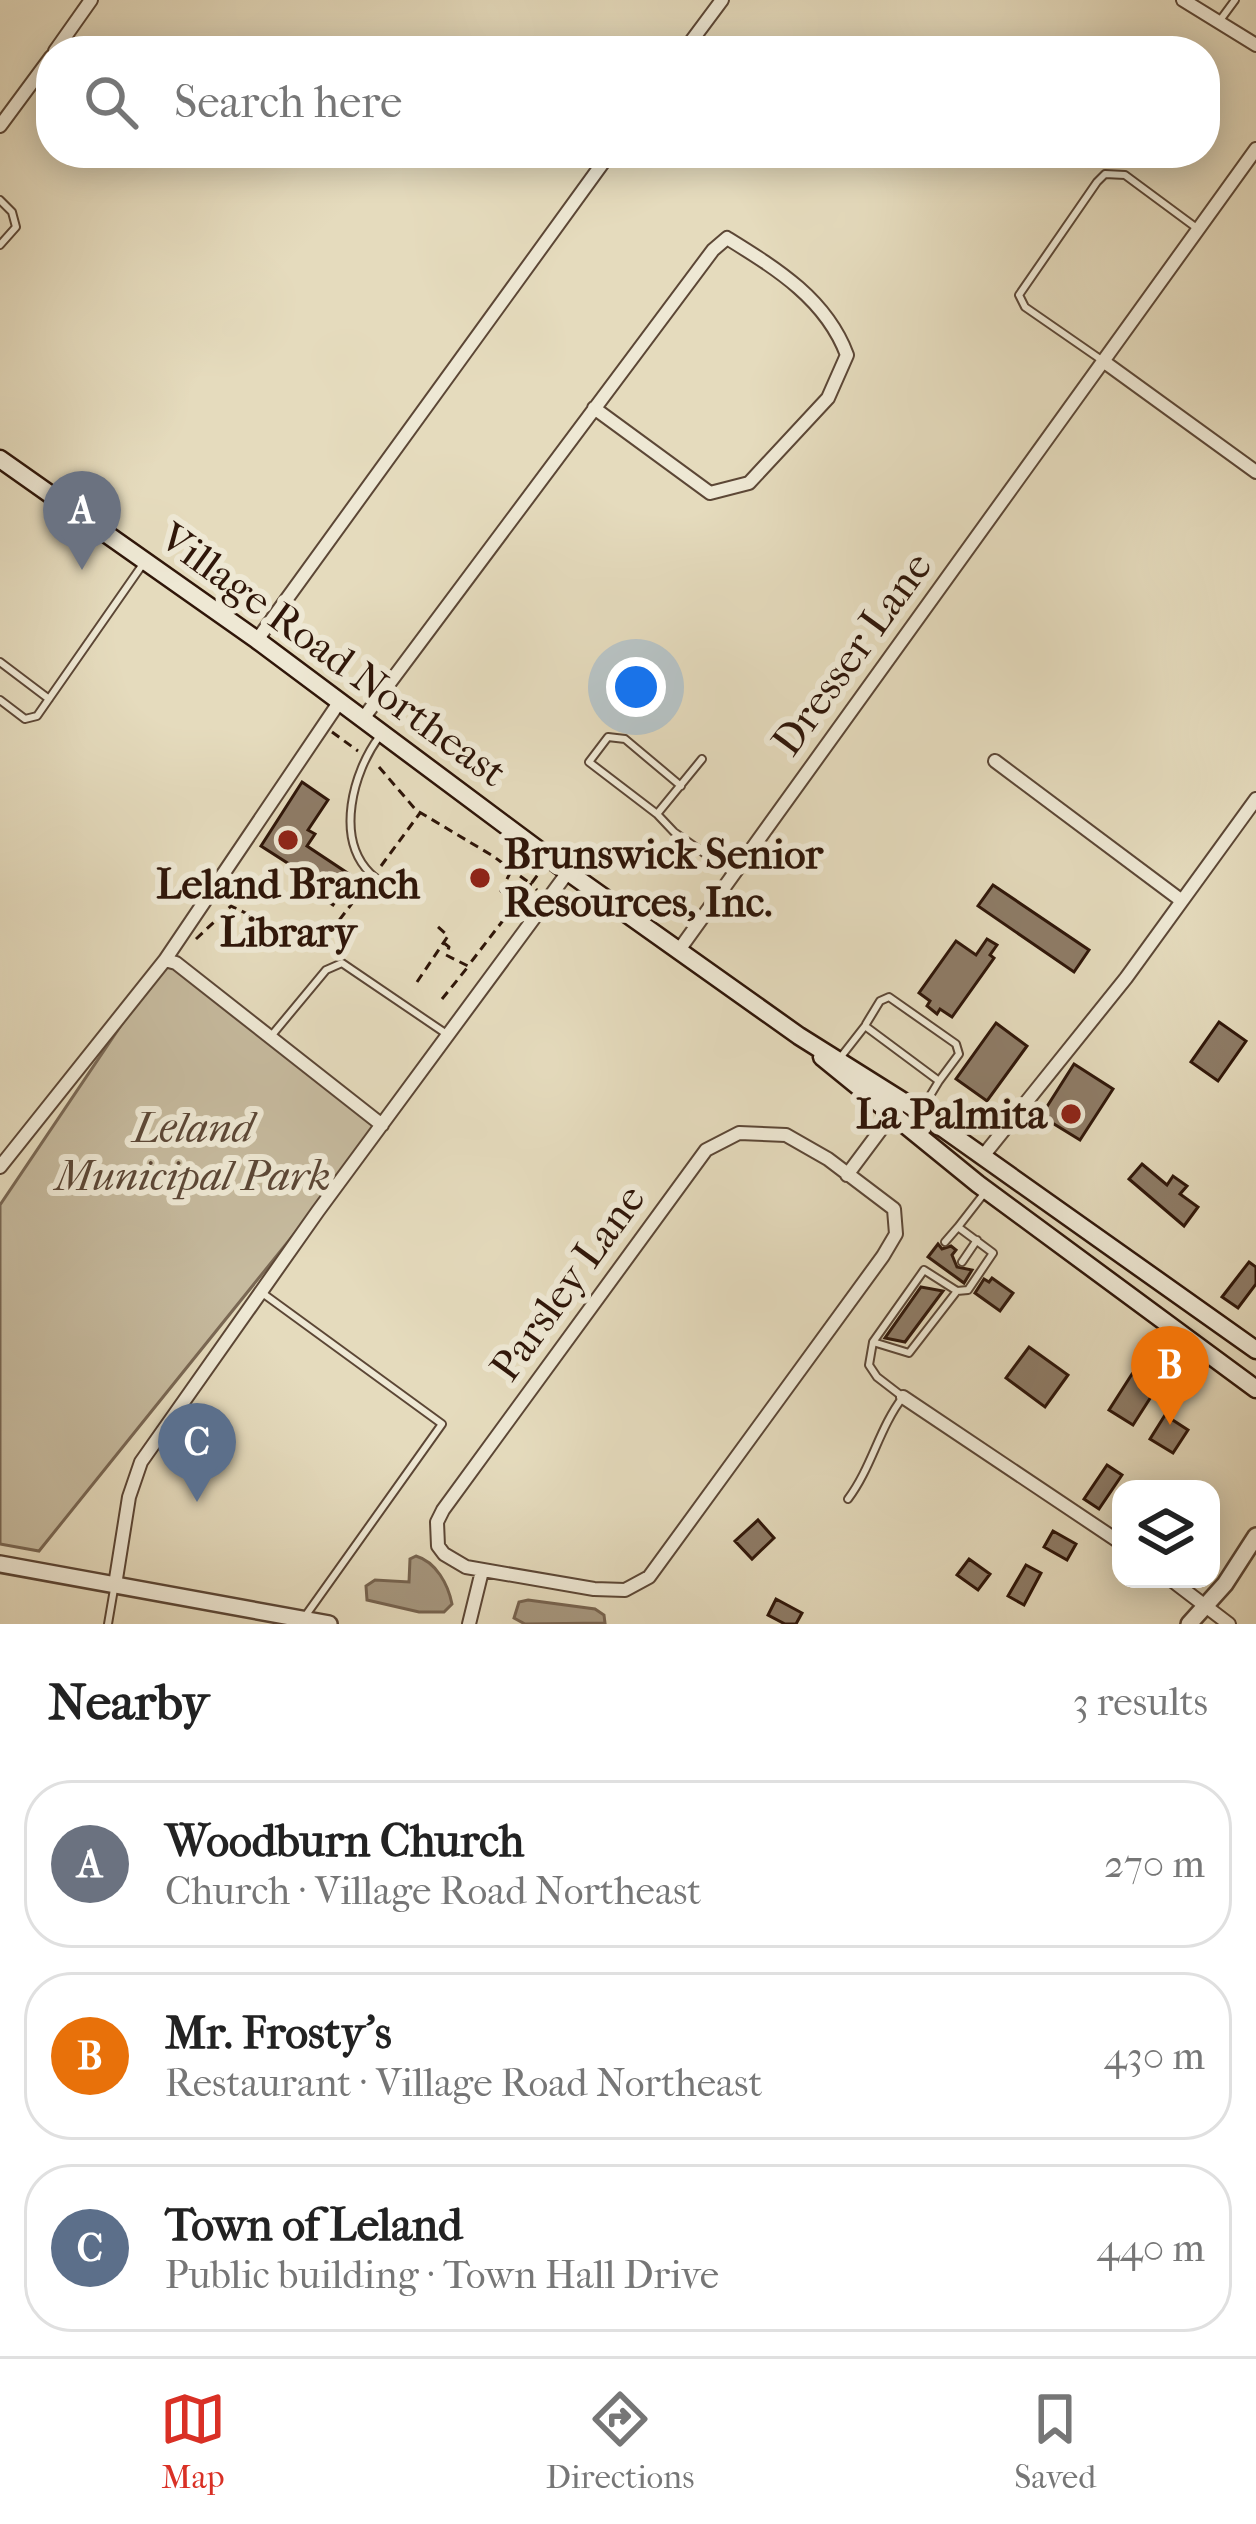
<!DOCTYPE html>
<meta charset="utf-8">
<style>
:root{--surface:#fff;--page:#f2f2f2;--text:#222;--muted:#767676;--line:#e0e0e0;--accent:#d93025}
body{margin:0;font-family:"IM FELL French Canon",serif;background:var(--page);color:var(--text)}
.controls{position:absolute;right:36px;bottom:36px;display:grid;overflow:hidden;border-radius:24px;box-shadow:0 6px 30px #0003}
.controls button{width:108px;height:108px;display:grid;place-items:center;padding:0;border:0;border-bottom:3px solid var(--line);background:var(--surface);color:var(--text);font:60px sans-serif}
.you{position:absolute;left:636px;top:687px;width:42px;height:42px;margin:-30px;border:9px solid #fff;border-radius:50%;background:#1a73e8;box-shadow:0 0 0 18px #1a73e833}
.badge{display:grid;place-items:center;width:78px;height:78px;border-radius:50%;background:var(--accent);color:#fff;font-size:39px;font-weight:700}
.pin{position:absolute;translate:-50% -99px;filter:drop-shadow(0 3px 6px #0008)}
.pin::after{content:'';position:absolute;top:63px;width:42px;height:36px;background:inherit;clip-path:polygon(0 0,100% 0,50% 100%)}
.list{margin:0;padding:0;list-style:none}
h2{display:flex;justify-content:space-between;align-items:center;height:156px;margin:0;padding:0 48px;font-size:51px}
h2 small{font-size:39px;font-weight:400;color:var(--muted)}
.list li{display:grid;grid-template-columns:78px 1fr auto;gap:36px;align-items:center;box-sizing:border-box;height:168px;margin:0 24px 24px;padding:0 24px;border:3px solid var(--line);border-radius:48px}
.list b{display:block;font-size:45px;white-space:nowrap}
.list p{margin:0;font-size:39px;white-space:nowrap;color:var(--muted)}
.list em{font-size:39px;font-style:normal;color:var(--muted)}
.icon{flex:none;width:66px;height:66px;fill:none;stroke:currentColor;stroke-width:2;stroke-linecap:round;stroke-linejoin:round}
.map{position:relative;flex:none;width:1256px;height:1624px;overflow:hidden}
.search{position:absolute;background:var(--surface);box-shadow:0 6px 30px #0003;left:36px;right:36px;top:36px;height:132px;display:flex;align-items:center;gap:30px;box-sizing:border-box;padding:0 42px;border-radius:48px;color:var(--muted);font-size:45px}
.sheet{height:732px;background:var(--surface)}
nav{display:flex;justify-content:space-around;align-items:center;box-sizing:border-box;height:168px;border-top:3px solid var(--line);background:var(--surface);font-size:33px;color:var(--muted)}
nav a{display:grid;justify-items:center;gap:6px}
nav .on{color:var(--accent)}
.map>svg:first-child{display:block}
</style>
<div class="map">
<svg width="1256" height="1624" viewBox="0 0 1256 1624">
<rect width="100%" height="100%" fill="#e5dbbd"/>
<filter id="stains"><feTurbulence type="fractalNoise" baseFrequency=".00167" numOctaves="4"/><feColorMatrix values="0 0 0 0 .2 0 0 0 0 .09 0 0 0 0 .02 0 0 0 .5 -.17"/></filter>
<radialGradient id="worn" r=".72"><stop offset=".6" stop-color="#630" stop-opacity="0"/><stop offset="1" stop-color="#630" stop-opacity=".3"/></radialGradient>
<path fill="#c6ba9e" stroke="#7a6854" stroke-width="3" d="M165,960L382,1125L39,1551L0,1544V1205Z"/>
<path fill="#a79880" stroke="#776450" stroke-width="3" d="M416,1556C436,1562 448,1584 452,1604L444,1612H419L367,1600L366,1586L375,1580L409,1582L410,1559Z
M528,1600L595,1609L604,1615L605,1623L525,1624L514,1618L519,1602Z"/>
<path fill="#8e7c67" stroke="#2f1609" stroke-width="3" d="M302,782L328,800L308,830L315,834L307,846L352,876L333,905L309,889L314,880L261,846Z
M993,885L1089,950L1074,972L978,906Z
M987,939L997,945L990,955L994,958L952,1017L940,1009L937,1014L927,1006L930,1001L919,993L956,941L976,955Z
M1219,1022L1246,1041L1218,1081L1191,1062Z
M996,1023L1027,1046L987,1101L956,1079Z
M1074,1064L1113,1089L1080,1140L1041,1116Z
M1142,1164L1167,1185L1173,1176L1187,1186L1180,1194L1198,1207L1184,1226L1129,1179Z
M938,1244L942,1249L951,1246L956,1250L952,1255L957,1267L972,1270L964,1283L928,1257Z
M1249,1262L1256,1267V1284L1238,1308L1222,1297Z
M992,1278L1013,1293L1000,1311L975,1293L984,1279L989,1282Z
M921,1287L943,1291L905,1342L885,1338Z
M1029,1347L1068,1375L1045,1407L1006,1378Z
M1132,1374L1156,1389L1133,1425L1109,1410Z
M1165,1415L1188,1430L1173,1453L1150,1439Z
M1107,1465L1122,1475L1099,1509L1084,1499Z
M758,1520L774,1538L752,1559L735,1541Z
M1053,1531L1076,1544L1067,1560L1044,1547Z
M969,1559L990,1574L978,1590L957,1575Z
M1026,1565L1041,1573L1024,1605L1008,1596Z
M776,1599L802,1613L796,1624H785L768,1615Z"/>
<g fill="none" stroke-linecap="round" stroke-linejoin="round">
<g stroke="#5c4736" stroke-width="10">
<path id="service" d="M1221,19L1235,0
M0,200L12,212L16,227L0,245
M1103,361L1025,307L1019,295L1097,182L1105,174L1125,175L1198,229
M0,662L49,699
M0,700L25,719L37,716L143,564
M379,737C353,772 335,838 370,873C377,880 386,885 394,891
M702,759L657,814L674,832L731,872
M657,814L589,762L608,737L625,739L681,786
M866,1024L880,1001L889,997L956,1044L959,1054L939,1081
M272,1035L326,970L342,963L448,1035
M840,1058L865,1026L939,1081L922,1109
M945,1242L958,1227
M962,1262L977,1240
M261,1292L442,1424L306,1615
M873,1342L909,1353L957,1291
M848,1499C872,1467 879,1428 903,1397L877,1377L869,1365L873,1342L924,1270L957,1291L968,1290L993,1253L958,1227L986,1191
M108,1624L114,1589"/>
</g>
<g stroke="#5c4736" stroke-width="16">
<path id="minor" d="M1183,0L1256,45
M55,51L91,0
M684,51L722,0
M0,126L51,57
M1103,361L1256,472
M257,640L610,153
M362,720L713,250L727,238C777,269 826,299 847,355L828,398L749,483L710,493L594,408
M995,761L1182,901
M679,950L1256,149
M165,960L176,963L382,1125
M739,1133L786,1135L828,1159L894,1209L896,1234L883,1256L649,1577L625,1590L594,1589L466,1567L444,1554L438,1546L437,1522L443,1510L706,1150Z
M983,1156L1126,978L1256,799
M0,1167L165,960L338,704
M847,1175L903,1100
M903,1397L1121,1543
M1170,1579L1229,1624
M115,1585L129,1497L141,1462L318,1211L568,872
M469,1624L482,1571"/>
</g>
<g stroke="#5c4736" stroke-width="20">
<path id="tertiary" d="M0,1564L329,1624
M1189,1624L1225,1584L1256,1536"/>
</g>
<g stroke="#2f1609" stroke-width="21">
<path id="secondary" d="M0,459L257,640L568,872L799,1036L920,1112L1256,1350
M822,1057L978,1184L1256,1389"/>
</g>
<path stroke="#2f1609" stroke-width="3" stroke-dasharray="9 6" stroke-linecap="butt" d="M332,732L358,751
M379,767L416,810L493,856L531,884L539,873
M381,866L420,813
M511,871L501,891L514,901
M196,939L231,906L318,948L366,885
M444,943L449,947L446,955L468,966L531,884L537,890
M417,982L448,936L436,925
M442,999L467,968"/>
<use href="#service" stroke="#eee8d4" stroke-width="6"/>
<use href="#minor" stroke="#eee8d4" stroke-width="12"/>
<use href="#tertiary" stroke="#eee8d4" stroke-width="15"/>
<use href="#secondary" stroke="#eee8d4" stroke-width="16"/>
</g>
<g fill="#8f2418" stroke="#eee8d4" stroke-width="4.5">
<circle cx="288" cy="840" r="12"/>
<circle cx="480" cy="878" r="12"/>
<circle cx="1071" cy="1114" r="12"/>
</g>
<g text-anchor="middle" dominant-baseline="central" stroke-width="12" stroke-linejoin="round" paint-order="stroke">
<g font-size="42" fill="#2f1609" stroke="#eee8d4">
<text transform="translate(852 654) rotate(-54)">Dresser Lane</text>
<text transform="translate(333 655) rotate(36)">Village Road Northeast</text>
<text transform="translate(568 1283) rotate(-54)">Parsley Lane</text>
</g>
<g font-size="42" font-weight="bold" fill="#2f1609" stroke="#eee8d4" text-anchor="start">
<text x="504" y="854">Brunswick Senior<tspan x="504" dy="48">Resources, Inc.</tspan></text>
<text x="288" y="884" text-anchor="middle">Leland Branch<tspan x="288" dy="48">Library</tspan></text>
<text x="1047" y="1114" text-anchor="end">La Palmita</text>
</g>
<g font-size="42" font-style="italic" fill="#5c4736" stroke="#eee8d4">
<text x="193" y="1128">Leland<tspan x="193" dy="48">Municipal Park</tspan></text>
</g>
</g>
<rect width="100%" height="100%" filter="url(#stains)"/>
<rect width="100%" height="100%" fill="url(#worn)"/>
</svg>
<div class="controls">
<button><svg class="icon" aria-label="layers" viewBox="0 0 24 24"><path d="M12 4l9 5-9 5-9-5zM3 14l9 5 9-5"/></svg></button>
</div>
<div class="you"></div>
<div class="pin badge" style="left:82px;top:570px;background:#6b7280">A</div>
<div class="pin badge" style="left:1170px;top:1425px;background:#e8710a">B</div>
<div class="pin badge" style="left:197px;top:1502px;background:#5c6f8a">C</div>
<div class="search"><svg class="icon" aria-label="search" viewBox="0 0 24 24"><circle cx="10" cy="10" r="6"/><path d="M15 15l6 6"/></svg>Search here</div>
</div>
<section class="sheet">
<h2>Nearby<small>3 results</small></h2>
<ul class="list">
<li><span class="badge" style="background:#6b7280">A</span><div><b>Woodburn Church</b><p>Church · Village Road Northeast</p></div><em>270 m</em></li>
<li><span class="badge" style="background:#e8710a">B</span><div><b>Mr. Frosty's</b><p>Restaurant · Village Road Northeast</p></div><em>430 m</em></li>
<li><span class="badge" style="background:#5c6f8a">C</span><div><b>Town of Leland</b><p>Public building · Town Hall Drive</p></div><em>440 m</em></li>
</ul>
</section>
<nav>
<a class="on"><svg class="icon" aria-label="map" viewBox="0 0 24 24"><path d="M3 6l6-2 6 2 6-2v14l-6 2-6-2-6 2zM9 4v14M15 6v14"/></svg>Map</a>
<a><svg class="icon" aria-label="directions" viewBox="0 0 24 24"><path d="M12 3l9 9-9 9-9-9zM9 14v-3h6M13 9l2 2-2 2"/></svg>Directions</a>
<a><svg class="icon" aria-label="saved" viewBox="0 0 24 24"><path d="M7 4h10v16l-5-4-5 4z"/></svg>Saved</a>
</nav>
